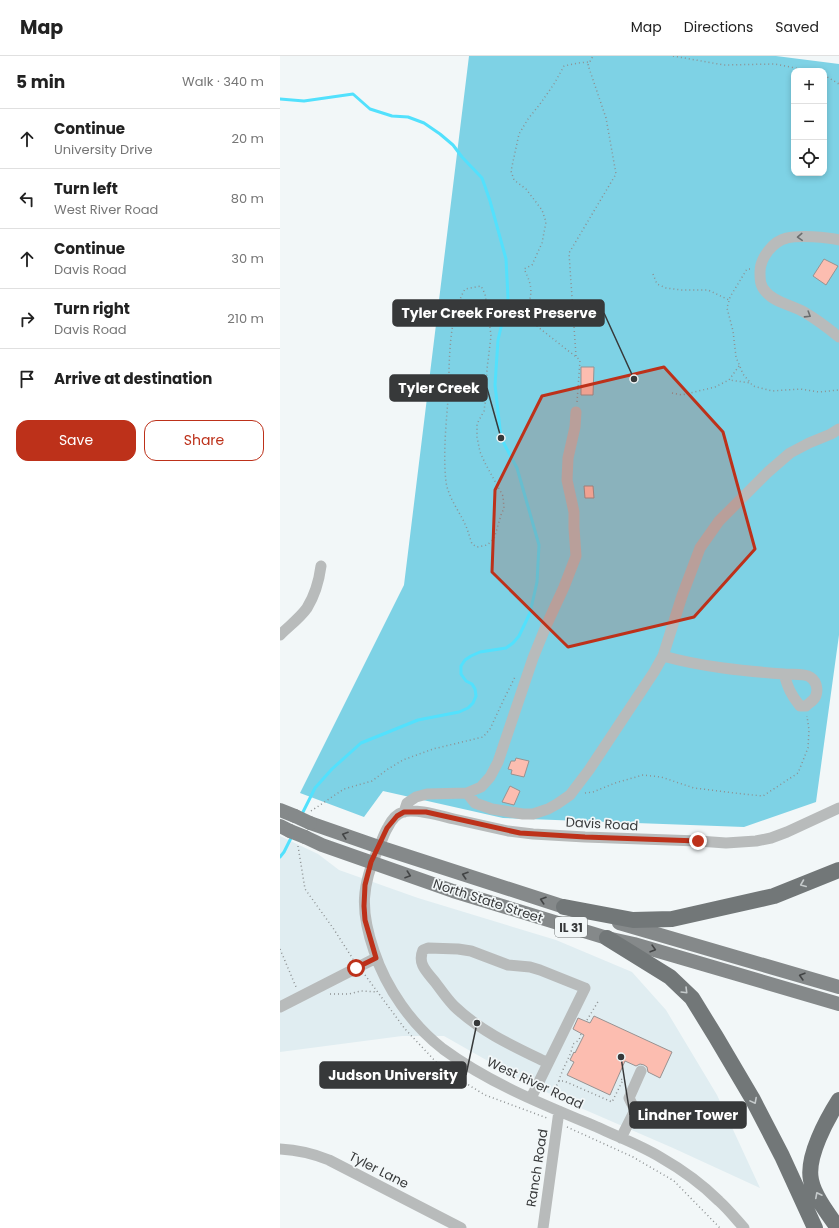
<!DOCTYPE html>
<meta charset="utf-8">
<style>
:root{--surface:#fff;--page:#f6f6f6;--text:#222;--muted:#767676;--line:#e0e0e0;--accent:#bd311a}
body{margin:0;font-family:Poppins,sans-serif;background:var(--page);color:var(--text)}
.controls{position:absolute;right:12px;top:12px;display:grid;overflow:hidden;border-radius:8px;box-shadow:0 2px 6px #0003}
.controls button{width:36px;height:36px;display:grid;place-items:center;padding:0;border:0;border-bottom:1px solid var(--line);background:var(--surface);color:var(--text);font:20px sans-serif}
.stop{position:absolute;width:12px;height:12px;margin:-9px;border:3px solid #bd311a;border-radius:50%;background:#fff}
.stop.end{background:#bd311a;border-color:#fff;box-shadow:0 1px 4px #0008}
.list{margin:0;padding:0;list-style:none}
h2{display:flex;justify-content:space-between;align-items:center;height:52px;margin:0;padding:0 16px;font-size:17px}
h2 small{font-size:13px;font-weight:400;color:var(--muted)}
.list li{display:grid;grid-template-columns:26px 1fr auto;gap:12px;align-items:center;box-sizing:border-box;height:60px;padding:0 16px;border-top:1px solid var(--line)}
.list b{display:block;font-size:15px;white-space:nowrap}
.list p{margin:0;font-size:13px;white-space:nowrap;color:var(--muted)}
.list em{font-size:13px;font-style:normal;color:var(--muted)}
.actions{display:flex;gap:8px;padding:12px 16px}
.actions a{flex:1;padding:9px 0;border:1px solid var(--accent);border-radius:12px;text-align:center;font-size:14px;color:var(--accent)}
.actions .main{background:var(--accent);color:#fff}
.icon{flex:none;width:22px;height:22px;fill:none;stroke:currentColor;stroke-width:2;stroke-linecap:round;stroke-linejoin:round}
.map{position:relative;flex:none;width:559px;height:1172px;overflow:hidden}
header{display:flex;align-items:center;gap:24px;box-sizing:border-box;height:56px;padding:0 20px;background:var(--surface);border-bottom:1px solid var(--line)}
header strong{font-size:19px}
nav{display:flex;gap:22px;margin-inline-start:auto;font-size:14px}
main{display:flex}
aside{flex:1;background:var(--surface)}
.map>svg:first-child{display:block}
</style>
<header>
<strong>Map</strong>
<nav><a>Map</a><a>Directions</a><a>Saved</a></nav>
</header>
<main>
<aside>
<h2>5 min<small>Walk · 340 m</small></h2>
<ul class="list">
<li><svg class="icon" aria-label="ahead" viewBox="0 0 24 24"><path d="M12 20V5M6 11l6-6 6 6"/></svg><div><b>Continue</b><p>University Drive</p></div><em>20 m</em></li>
<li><svg class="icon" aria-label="left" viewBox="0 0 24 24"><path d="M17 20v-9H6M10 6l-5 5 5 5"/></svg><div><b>Turn left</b><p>West River Road</p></div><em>80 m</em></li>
<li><svg class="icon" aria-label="ahead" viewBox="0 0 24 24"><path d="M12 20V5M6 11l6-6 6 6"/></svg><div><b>Continue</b><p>Davis Road</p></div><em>30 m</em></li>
<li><svg class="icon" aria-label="right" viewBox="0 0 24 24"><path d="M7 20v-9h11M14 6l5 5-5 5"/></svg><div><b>Turn right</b><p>Davis Road</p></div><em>210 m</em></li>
<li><svg class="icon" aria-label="arrive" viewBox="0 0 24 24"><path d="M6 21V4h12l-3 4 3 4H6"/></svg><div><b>Arrive at destination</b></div></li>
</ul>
<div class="actions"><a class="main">Save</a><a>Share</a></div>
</aside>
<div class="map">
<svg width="559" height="1172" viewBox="0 0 559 1172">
<rect width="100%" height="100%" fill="#f2f7f8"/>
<path fill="#e0edf1" d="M0,780L38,798L59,814L138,842L276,884L352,916L386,954L437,1039L480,1132L393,1092L280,1043L238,1022L164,980H122L0,996Z"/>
<path fill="#7ed2e5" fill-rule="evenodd" d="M189,0H496L559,8V579L536,746L464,771L223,762L103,735L84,761L20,737L124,529ZM514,15H544V117H514Z"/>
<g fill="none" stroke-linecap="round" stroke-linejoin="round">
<path stroke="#52e1fd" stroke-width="3" d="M0,43L24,45L73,38L90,53L112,60L128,61L144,67L160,78L173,89L182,101L202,122L210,145L226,203L228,242L218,284L215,329L221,382L237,412L259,489L257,526L250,557L239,580L233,587L226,592L200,596L191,600L185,604L181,610V618L186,625L192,628L195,633L196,640L193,647L188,652L179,656L138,664L81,687L52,713L35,732L22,758
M0,801L4,796L12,780"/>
</g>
<path fill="#fcbdb0" stroke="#979291" d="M544,203L558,210L546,229L533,220Z
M301,311H314L313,339H301Z
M304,430H313L314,442H305Z
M236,702L249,705L244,721L231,718L232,714L228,713L231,705H235Z
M230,730L240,735L234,749L222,746Z
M314,960L392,996L380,1022L368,1016L367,1011L364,1009L360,1008L356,1010L345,1005L330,1039L287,1019L294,1006L290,1004L294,996L295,997L304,979L293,973L298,962L310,967Z"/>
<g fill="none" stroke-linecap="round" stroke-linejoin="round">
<path stroke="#8d9192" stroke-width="1.5" stroke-dasharray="1 3" stroke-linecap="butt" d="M393,0L444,9L495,8L530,15
M544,19L559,28
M470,213H467L450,241L447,252L453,275L456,301L463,318L473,330L492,335L520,333L539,336L559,334
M373,218L377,228L386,232L402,234H428L449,244
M246,262L245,259C252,238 254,233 244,213L252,209L262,187L266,166L262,154L246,133L234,124L231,115L239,78L248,63L260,48L274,28L284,10L298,7L309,6
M209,263L211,280L207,313L206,341L204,355L197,368V381L200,396L205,407L223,440L224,452L221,459L214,483L207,489L197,491L192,488C189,479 187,471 182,462C176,451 168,439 166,426C163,399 166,370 168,343C170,307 167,265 185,233L201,230L205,238L209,263L244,260L300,304L297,346
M296,300L289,197L336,118L326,62L308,9L313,0
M459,310L449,324L471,327
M392,337L402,339L435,331L449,324
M305,737L313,736L335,727L363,719L381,721L414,732L463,738L483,740L518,717L528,692L529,674L527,660
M31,755L64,733L92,725L108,713L123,704L153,693L203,681L210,673L224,643L235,621
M18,790L25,833L53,872L73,903
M0,893L16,931
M85,919L125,973L158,1008L174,1020L205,1039L267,1062
M50,938H69L81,935L97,936
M307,964L319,944
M279,1025C282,1012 291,1001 293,988L299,984L301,978
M271,1040L279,1025H284L332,1046L343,1024L339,1022
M287,1071L353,1101L394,1125L440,1172"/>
<path stroke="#b8bbbb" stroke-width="11" d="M559,184C547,181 519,179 507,182C493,185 480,202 480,216C480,224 480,230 486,236C495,247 512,249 524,256C536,263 548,272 559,281
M0,579C9,570 20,562 27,552C35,539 39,525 41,510
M383,600C422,611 464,615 504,618C508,632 511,639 520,650H526C528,648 531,646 533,644C539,638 538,626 530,621C524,617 512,619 504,618
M187,737L195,747L212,753L243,758H253L268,753L277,748L290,739L309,714L374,616L383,600L402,540L420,492L439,465L488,416L510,397L529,387L551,378L559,373
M124,756L127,747L136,741L147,738L187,737L201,731L210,721L218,706L253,602L266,570L284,531L296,500L294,472V456L287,424L288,402L295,371L296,356
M0,951L96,902
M251,1042L305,932L260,914L250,911L228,909L191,895L178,893L148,892L143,894C137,908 147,916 155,926C161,934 167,943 174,950C201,976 235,991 268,1007
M341,1082L355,1054L349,1042L361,1015
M0,1093C18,1094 32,1097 49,1104L181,1172
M263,1172L279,1055
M464,1172C456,1163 448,1153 439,1145C422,1128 401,1113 380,1101C360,1089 338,1081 317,1071C264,1049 209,1027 163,993C132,969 106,932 94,895C80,854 81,830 99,791C102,785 104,777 108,771C111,765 116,758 123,756C135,752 161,760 174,763C192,767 210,771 228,775L253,778L305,781L418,785L446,787L476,785L491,782L507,776L559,752"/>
<path stroke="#85898a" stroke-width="14" d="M0,754L15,760
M30,767L99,791L294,854
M0,770L10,775
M25,781L42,789L173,835L327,882L354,888L559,948
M339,867L559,931"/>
<path stroke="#727778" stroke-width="16" d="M284,851L353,864L392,863L494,840L559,814
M327,882L390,921L412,942L436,981L472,1042L502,1100L535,1172
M558,1172C549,1159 534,1140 531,1124C526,1101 547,1063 559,1044"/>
<path stroke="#85898a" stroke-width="14" d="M15,760L30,767
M10,775L25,781"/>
</g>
<defs><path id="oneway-chevron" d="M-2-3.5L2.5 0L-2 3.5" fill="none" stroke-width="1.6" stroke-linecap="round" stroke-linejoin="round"/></defs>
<g stroke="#6b6d6e">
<use href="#oneway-chevron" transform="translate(520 181) rotate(177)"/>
<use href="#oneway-chevron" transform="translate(528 259) rotate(32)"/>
</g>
<g stroke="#434546">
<use href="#oneway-chevron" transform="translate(65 779) rotate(-161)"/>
<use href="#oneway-chevron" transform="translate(128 819) rotate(19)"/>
<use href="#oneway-chevron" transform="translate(185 819) rotate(-162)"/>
<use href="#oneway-chevron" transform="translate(263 844) rotate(-162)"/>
<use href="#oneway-chevron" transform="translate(373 893) rotate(16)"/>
<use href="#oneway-chevron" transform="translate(522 920) rotate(-164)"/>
</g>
<g stroke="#c5cacb">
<use href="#oneway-chevron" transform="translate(523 828) rotate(158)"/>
<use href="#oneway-chevron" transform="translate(405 935) rotate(45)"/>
<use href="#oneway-chevron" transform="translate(474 1045) rotate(62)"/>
<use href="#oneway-chevron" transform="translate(538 1139) rotate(-117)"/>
</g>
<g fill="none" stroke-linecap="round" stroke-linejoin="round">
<path stroke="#bd311a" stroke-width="5" d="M76,912L96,902L85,864L84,850L85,829L91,806L107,772L117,760L124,756H146L240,777L305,781L418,785"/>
</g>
<path fill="#bd311a" fill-opacity="0.2" stroke="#bd311a" stroke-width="3" stroke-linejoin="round" d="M384,311L443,376L475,493L414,561L288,591L212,516L215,434L262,340Z"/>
<g text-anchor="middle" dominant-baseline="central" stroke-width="3.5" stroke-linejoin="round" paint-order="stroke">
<rect fill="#f2f7f8" stroke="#6f7273" stroke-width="1" x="275" y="861" width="32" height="20" rx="3"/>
<g font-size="12" font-weight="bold" fill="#37393a">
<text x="291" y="871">IL 31</text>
</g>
<g font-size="13" fill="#37393a" stroke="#f2f7f8">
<text transform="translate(322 768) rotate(3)">Davis Road</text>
<text transform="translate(208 845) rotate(18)">North State Street</text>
<text transform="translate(255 1027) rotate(25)">West River Road</text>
<text transform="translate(257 1112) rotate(-81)">Ranch Road</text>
<text transform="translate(99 1114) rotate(27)">Tyler Lane</text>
</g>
</g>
<path fill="none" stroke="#37393a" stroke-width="1.5" d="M354 323L324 257M221 382L207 332M197 967L186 1019M341 1001L350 1059"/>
<g fill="#37393a" stroke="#f2f7f8" stroke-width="1.5">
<circle cx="354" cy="323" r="4"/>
<circle cx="221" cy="382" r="4"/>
<circle cx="197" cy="967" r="4"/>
<circle cx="341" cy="1001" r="4"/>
</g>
<g fill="#37393a" stroke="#37393a" stroke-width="1.5">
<rect x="113" y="244" width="211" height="26" rx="4"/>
<rect x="110" y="319" width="97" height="26" rx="4"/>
<rect x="40" y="1006" width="146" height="26" rx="4"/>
<rect x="350" y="1046" width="116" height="26" rx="4"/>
</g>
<g font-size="14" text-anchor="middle" font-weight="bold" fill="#fff">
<text x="219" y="262">Tyler Creek Forest Preserve</text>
<text x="159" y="337">Tyler Creek</text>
<text x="113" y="1024">Judson University</text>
<text x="408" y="1064">Lindner Tower</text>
</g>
</svg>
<div class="controls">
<button>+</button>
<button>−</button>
<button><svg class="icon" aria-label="locate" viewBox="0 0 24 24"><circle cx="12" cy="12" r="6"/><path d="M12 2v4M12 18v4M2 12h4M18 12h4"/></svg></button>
</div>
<div class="stop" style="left:76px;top:912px"></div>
<div class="stop end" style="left:418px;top:785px"></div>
</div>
</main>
